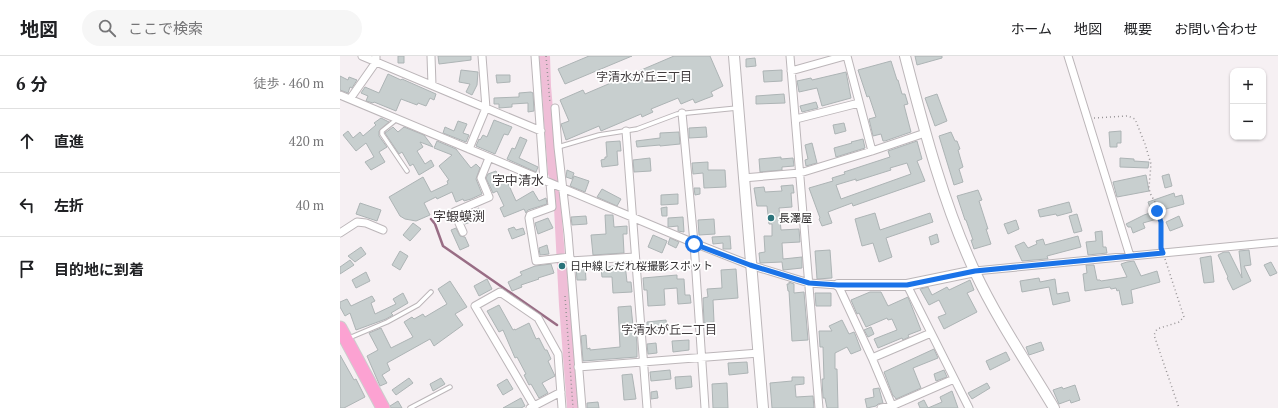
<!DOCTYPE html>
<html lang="ja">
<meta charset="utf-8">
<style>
:root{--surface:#fff;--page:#f6f6f6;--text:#202124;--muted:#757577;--line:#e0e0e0}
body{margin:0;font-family:"PT Serif","Noto Sans JP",serif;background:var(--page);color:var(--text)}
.controls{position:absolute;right:12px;top:12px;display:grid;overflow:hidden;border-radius:8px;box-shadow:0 1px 3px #0004}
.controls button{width:36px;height:36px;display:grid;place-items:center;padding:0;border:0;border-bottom:1px solid var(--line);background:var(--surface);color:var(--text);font:20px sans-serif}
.stop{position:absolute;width:12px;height:12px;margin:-9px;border:3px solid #1a73e8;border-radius:50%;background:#fff}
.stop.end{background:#1a73e8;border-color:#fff;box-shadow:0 1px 4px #0008}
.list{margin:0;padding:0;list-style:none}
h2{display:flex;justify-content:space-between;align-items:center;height:52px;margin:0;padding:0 16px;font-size:17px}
h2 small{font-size:13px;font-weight:400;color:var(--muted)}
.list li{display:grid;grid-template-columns:26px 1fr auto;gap:12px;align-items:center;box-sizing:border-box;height:64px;padding:0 16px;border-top:1px solid var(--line)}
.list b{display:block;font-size:15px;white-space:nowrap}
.list em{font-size:13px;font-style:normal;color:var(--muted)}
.icon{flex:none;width:22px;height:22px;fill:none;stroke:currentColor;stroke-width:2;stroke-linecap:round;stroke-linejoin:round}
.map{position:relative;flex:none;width:938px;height:352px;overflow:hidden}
header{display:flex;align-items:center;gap:24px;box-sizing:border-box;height:56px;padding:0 20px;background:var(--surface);border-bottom:1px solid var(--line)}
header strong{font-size:19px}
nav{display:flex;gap:22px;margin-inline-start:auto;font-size:14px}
.search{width:280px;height:36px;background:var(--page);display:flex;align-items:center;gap:10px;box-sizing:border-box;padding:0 14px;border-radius:22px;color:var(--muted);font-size:15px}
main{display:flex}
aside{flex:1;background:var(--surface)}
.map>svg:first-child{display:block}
</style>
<header>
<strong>地図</strong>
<div class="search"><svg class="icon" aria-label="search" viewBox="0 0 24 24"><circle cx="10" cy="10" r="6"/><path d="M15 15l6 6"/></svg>ここで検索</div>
<nav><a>ホーム</a><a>地図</a><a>概要</a><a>お問い合わせ</a></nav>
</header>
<main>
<aside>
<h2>6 分<small>徒歩 · 460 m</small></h2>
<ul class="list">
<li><svg class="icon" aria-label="ahead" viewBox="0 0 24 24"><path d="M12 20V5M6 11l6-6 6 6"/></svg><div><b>直進</b></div><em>420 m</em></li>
<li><svg class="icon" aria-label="left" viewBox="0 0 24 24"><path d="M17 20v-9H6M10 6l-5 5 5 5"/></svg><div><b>左折</b></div><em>40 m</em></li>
<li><svg class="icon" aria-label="arrive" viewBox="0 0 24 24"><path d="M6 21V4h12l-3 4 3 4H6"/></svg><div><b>目的地に到着</b></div></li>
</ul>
</aside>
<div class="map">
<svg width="938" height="352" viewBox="0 0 938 352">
<rect width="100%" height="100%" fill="#f6f0f3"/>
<path fill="#efbed7" d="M199,0H210L211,30L219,124L217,126L210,123L208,118Z
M213,132L219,134L220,139L225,200L227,203L228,219H227L232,273L234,280L239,352H227L219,249Z"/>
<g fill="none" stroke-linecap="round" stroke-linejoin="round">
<path stroke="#996d85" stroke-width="2.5" d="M91,163L95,168L103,190L217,269"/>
</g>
<path fill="#c8cfcf" stroke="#adb4b5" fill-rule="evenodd" d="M58,0H64V7H58Z
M98,0H131V4L99,8Z
M249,0H292L225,28L218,13Z
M334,0H370L383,30L371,36L373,40L365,43L355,47L353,43L341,48L338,42L311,53L313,56L302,61L301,58L261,75L259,70L226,84L221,68L229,65L220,44L243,34L245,38Z
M575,0H602V2L577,9Z
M415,2L416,10L406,11V3Z
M551,5L557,24H558L562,38H565L568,48L564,49L571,76L545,85H543L541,78L533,80L529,63L536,61L529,40L527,41L518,14Z
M121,14L138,16L137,29L132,39L126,36L130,28L119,26Z
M442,14V25L424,26L423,15Z
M506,16L511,42L482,50L477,32L459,36L457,25L471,22L472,24Z
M48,18L61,24L62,23L96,38L94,44L90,42L86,50L78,47L77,49L61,43L56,55L34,46L33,47L26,45L28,40L21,37L25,31L39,37Z
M156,19H170V26L157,27Z
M0,20L8,24L9,21L17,24L12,32L10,31L8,37L0,34Z
M191,36L193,37L194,55L188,56V47L172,48V51L159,52V48H154V42L179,41V37Z
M444,38L445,47L416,48V40Z
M597,38L607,65L595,70L585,42Z
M476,46L478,52L462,56L460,50Z
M41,62L49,66L39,75V80L47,91L39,96L45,106L31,114L25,106L34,101L26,87L16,95L3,79L8,75L13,82L20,76L23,80L36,69L34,67Z
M154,64L172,71L168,79L164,78L155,98L136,90L139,83L140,84L143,79L147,81Z
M118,65L127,68L123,77L129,79L126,86L103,77L105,71L114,75Z
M504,67L506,75L495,78L493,69Z
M53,71L58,76L64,71L84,79L93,91L80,86L83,91L77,95L85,108L91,104L94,110L79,119L73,108L70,110L62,96L59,98L45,77Z
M366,71L367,81L349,82V72Z
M781,75V87H777V91H770L769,76Z
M339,76L340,88L320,90V89L297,91L296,85L320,82V77Z
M611,76L615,85H617L620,93L618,94L623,111L619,113L623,126L614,129L599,80Z
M180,81L187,84L179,102L198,111L196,116L167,103L172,92L175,93Z
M523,83L525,92L496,101L494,92L512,87L511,86Z
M97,85L116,93L131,112L136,108L140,112L136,123L142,138L131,143L124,145L123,143L116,146L112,136L97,143L96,141L84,147L90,159L76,165L65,163L60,160L49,141L83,121L91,136L108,128L107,125L109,124L99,110L112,99L94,92Z
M280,85L281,95H277L278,109L262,111L261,104L265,103V101H267L266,86Z
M577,85L582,103L577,105L585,125L513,150L512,147L488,156L492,167L482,170L479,163L480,162L469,132L493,125L492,122L505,118L504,116L550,101L548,95ZM567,107L571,118L501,143L496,129L516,123V125L551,114L550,112Z
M472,87L477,107L466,110L465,104L468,103L465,89Z
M441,101V103L453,102L454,110L442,111V114L420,116L419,103Z
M310,102L311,115L294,116L293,104Z
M780,102L794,103V105L809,106L808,112L780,111Z
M368,106V114H385L386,131L364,132L363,117L353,118L352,107Z
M227,114L234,117L232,123L226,121Z
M156,115L161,125L166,123L176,145L193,135L199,145L206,142L207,148L188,154L186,157L184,153L164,161L160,152L164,150L157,135L153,137L152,135L146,122L148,118Z
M829,118L832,130L825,132L822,120Z
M806,119L809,135L777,141L773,126Z
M234,120L249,125L245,136L230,130Z
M453,129L454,137H451L452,151L439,152L441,174L459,173L460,186L442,187L443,203L462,201V212L443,214L442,206L420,207L419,197L425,196L424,180H432V168H429L427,150H417L414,132L424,131L425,136L442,135L441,130Z
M354,132H360V138L355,139Z
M262,133L281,143L277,150L257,141Z
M638,134L642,144L639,145L648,173H646L651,188L634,193L631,184H633L626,164H625L617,140Z
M834,137L835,141L842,139L844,148L815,156L817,163L803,167L805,172L793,177L791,171H788L786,168L804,159L813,156L812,157L808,146Z
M338,138V148L321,149V139Z
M729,146L732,156L717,160L716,158L700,161L698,154Z
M20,147L41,154L37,165L16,158Z
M327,151V160H322L321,152Z
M139,152L142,162L125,168L121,159Z
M535,157L540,174L590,157L593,166L546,182L552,201L539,206L533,187L522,190L515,163Z
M737,158L742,175L734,177L729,160Z
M265,159H273L274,171L287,170V178H283L284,197L253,199L251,179L266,178Z
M246,160L247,168L232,169L231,161Z
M839,160L843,170L830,175L826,166Z
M343,161L344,176L338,175V170L328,171V162Z
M208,162L213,172L198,178L195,167Z
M374,163L375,178L359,179L358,164Z
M676,164L679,173L668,178L664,168Z
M73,167L81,173L70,185L63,179Z
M174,171L176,174L183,172L185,178L172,183L168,173Z
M116,172L120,180L125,181L129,190L120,194L111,174Z
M762,175L763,191H766L767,197L748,199L746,186L756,185L755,176Z
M597,178L599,186L591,189L589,181Z
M313,179L327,185L322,197L308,191Z
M390,180L391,193H383V187L373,188L372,181Z
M738,180L741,191L707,200L708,203H706L682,205L675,190L684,186L688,192L697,188L696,185L703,183L705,189Z
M330,182L339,186L336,192L328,188Z
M207,189L209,198L200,199L199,192Z
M21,191L26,198L15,206L8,200Z
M490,194L492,222L477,223L475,195Z
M909,194L911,209L904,210L911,225L893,234L887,222L888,221L878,199L884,196H889L902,222L899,195Z
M60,195L68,200L60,214L52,209Z
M871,200L874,226L864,227L860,202Z
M10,204L14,209L0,218V211Z
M794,205L801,220L817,215L820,226L791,234L793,247L782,249L779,234L777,235L776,232L771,233L770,231L745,235L743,218L747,217L746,209H754L757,224H760L761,225L787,221L781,208L787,206Z
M931,206L937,217L930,220L924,209Z
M211,208L214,217L198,222L199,223L181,229L182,231L172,235L168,226L182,219L180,216L195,210Z
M285,208L287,226H291L292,236L273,237L272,221H262L261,212Z
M245,209L246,224H237L236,210Z
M396,213L398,242L373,244L374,266L364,267L363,242L368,241L367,233L382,232L381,214Z
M26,216L30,225L16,232L12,224Z
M337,219V223H344L345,239H350L351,247L338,248L337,232L324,233L325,249L308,250L307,234H304L303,222Z
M699,222L700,226L715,223L717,238L728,236L730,245L713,249L709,231L682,236L680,225Z
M147,223L152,233L139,240L134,230Z
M630,224L634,234L627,237L637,256L604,273L598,261L606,258L599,244L589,249L580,233L588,231L592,239L607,231L609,234Z
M110,225L127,251L115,258L123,269L94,290L90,283L47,307L50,314L42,319L47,327L40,330L27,300L38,294L29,277L41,272L51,292L73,281L64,266L72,261L74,263L83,258L85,261L107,248L98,233Z
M449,226L454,228V237L464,236L468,284L452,285L449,235H448L447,228H449Z
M530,236H541L548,250L568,241L581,274L568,279L569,281L563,284L562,282L538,292L534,283L557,274L552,263L548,264L547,262L526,271L519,257L517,258L511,244Z
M63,237L68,247L51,257L53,259L46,263L16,274L10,257L5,260L0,251V246L7,243L11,250L32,240L35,245L31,247L35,258L56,248L53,243Z
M475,237H491V250H476Z
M159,249L173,274L175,273V274L189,267L196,283L199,282L205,294H207L211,303L208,305L215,320L202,327L208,337L199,342L191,328L189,329L184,319L186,318L177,301L175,302L163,274L159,276L147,255Z
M291,250L293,270H295L297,288V301L243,305L241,280L246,279L247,293L250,292V294L280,291L278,251Z
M326,264L327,274L307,275V266Z
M502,264L509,278L514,276L515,278L521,294L511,298L507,291L495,297V313H497L498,352H487L485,342H483L482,323H484L483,291H480L479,275H492L489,270Z
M531,271L534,278L528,281L524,274Z
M349,284V294L333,296L332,285Z
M701,286L704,294L689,299L686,291Z
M316,287L317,297L308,298L307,288Z
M594,293L598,302L573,312L581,332L556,343L554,340H553L544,316Z
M666,296L670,304L650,314L646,305Z
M0,299L14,324L16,323L25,341L4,352H0Z
M407,306L408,317L389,319L388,307Z
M330,314L331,323L311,325L310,316Z
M604,314L607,321L596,325L594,318Z
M292,318L296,343L284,344L282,319Z
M351,320L352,331L336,333L335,321Z
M452,321H464V328L455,329L456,341L473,340L474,352H432L430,327L452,325Z
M69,322L73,327L56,339L52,334Z
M101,322L105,328L93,335L90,328Z
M167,323L173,333L163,339L157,329Z
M387,327L388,352H373L372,328Z
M647,327L650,332L632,343L628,337Z
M735,329L740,344L731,347L730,344L719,348L713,334L722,331L723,333Z
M539,332L543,347L538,348L536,350L527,352L525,343L534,341L533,333Z
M317,335L318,342L311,343V336Z
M612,335L618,352H580L578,347L584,344L588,352L602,346L600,341Z
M181,342L185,350L181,352H163Z
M58,345L62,352H51L50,350Z
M258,346L259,352H247V347Z"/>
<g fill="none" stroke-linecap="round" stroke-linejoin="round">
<g stroke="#bcb6b9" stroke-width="5.5">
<path id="lane" d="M57,63L42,75V78L67,115
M218,91L259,79L297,73L337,58L397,52
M9,282L47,266L78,249L91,236
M70,352L110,331"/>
</g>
<g stroke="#bcb6b9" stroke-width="9">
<path id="street" d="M22,0L201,75
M91,0L92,29
M195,0L204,125
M450,0L479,352
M507,0L532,95
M728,0L790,200
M451,15L505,0
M0,39L354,187L410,209L469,227L498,229L532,302L553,352
M10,43L36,6V0
M215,52L218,91L228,178L242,352
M342,57L354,187L365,352
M456,63L519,47
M286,75L307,352
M129,93L146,52L142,0
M403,122L460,117L532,95L585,77
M210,127L212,151L190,159L189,162L196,205L230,201
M123,176L114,156L149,141L141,122L149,102
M0,177L17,166L26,167L43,174
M230,205L295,201
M635,215L938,186
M567,229L629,352
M532,302L591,277
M238,311L419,297
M194,350L135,250L160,236L198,262L218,298L222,352
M190,352L221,336
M541,352L552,350L614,323"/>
</g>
<g stroke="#bcb6b9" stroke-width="12">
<path id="secondary" d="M394,0L423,352
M565,0C584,73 603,147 635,216C657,263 687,307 714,352
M498,229H567L635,215"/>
</g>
<g stroke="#cdcdcd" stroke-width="15">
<path id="highway" d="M0,272L43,352"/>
</g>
<path stroke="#989496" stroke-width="1.5" stroke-dasharray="1 3" stroke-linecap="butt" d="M206,0L210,47
M754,62L788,60L795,63L805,88L811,108L809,131L810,137L816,148L817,159L821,166V190
M825,203L844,261L839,266L817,273L814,279L839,352
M225,240L233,352"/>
<use href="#lane" stroke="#fff" stroke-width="3.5"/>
<use href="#street" stroke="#fff" stroke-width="7"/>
<use href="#secondary" stroke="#fff" stroke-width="10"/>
<use href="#highway" stroke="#fca2d2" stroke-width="13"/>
</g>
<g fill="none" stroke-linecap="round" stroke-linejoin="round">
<path stroke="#1a73e8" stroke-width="5" d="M354,188L410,209L469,227L498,229H567L635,215L823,197L821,192V166L817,155"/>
</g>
<g fill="#2b747b" stroke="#fff" stroke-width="1.5">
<circle cx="431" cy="162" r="4"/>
<circle cx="222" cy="210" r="4"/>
</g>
<g text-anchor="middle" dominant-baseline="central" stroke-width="3.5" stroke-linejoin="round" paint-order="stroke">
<g font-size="11" fill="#2f2d2e" stroke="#fff" text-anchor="start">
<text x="439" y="162">長澤屋</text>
<text x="230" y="210">日中線しだれ桜撮影スポット</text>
</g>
<g font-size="12" fill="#3f3a3c" stroke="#fff">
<text x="304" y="20">字清水が丘三丁目</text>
<text x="329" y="273">字清水が丘二丁目</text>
</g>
<g font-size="13" fill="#3f3a3c" stroke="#fff">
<text x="178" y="124">字中清水</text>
<text x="119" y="160">字蝦蟆渕</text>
</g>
</g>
</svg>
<div class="controls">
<button>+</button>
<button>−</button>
</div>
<div class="stop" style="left:354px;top:188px"></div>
<div class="stop end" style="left:817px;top:155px"></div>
</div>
</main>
